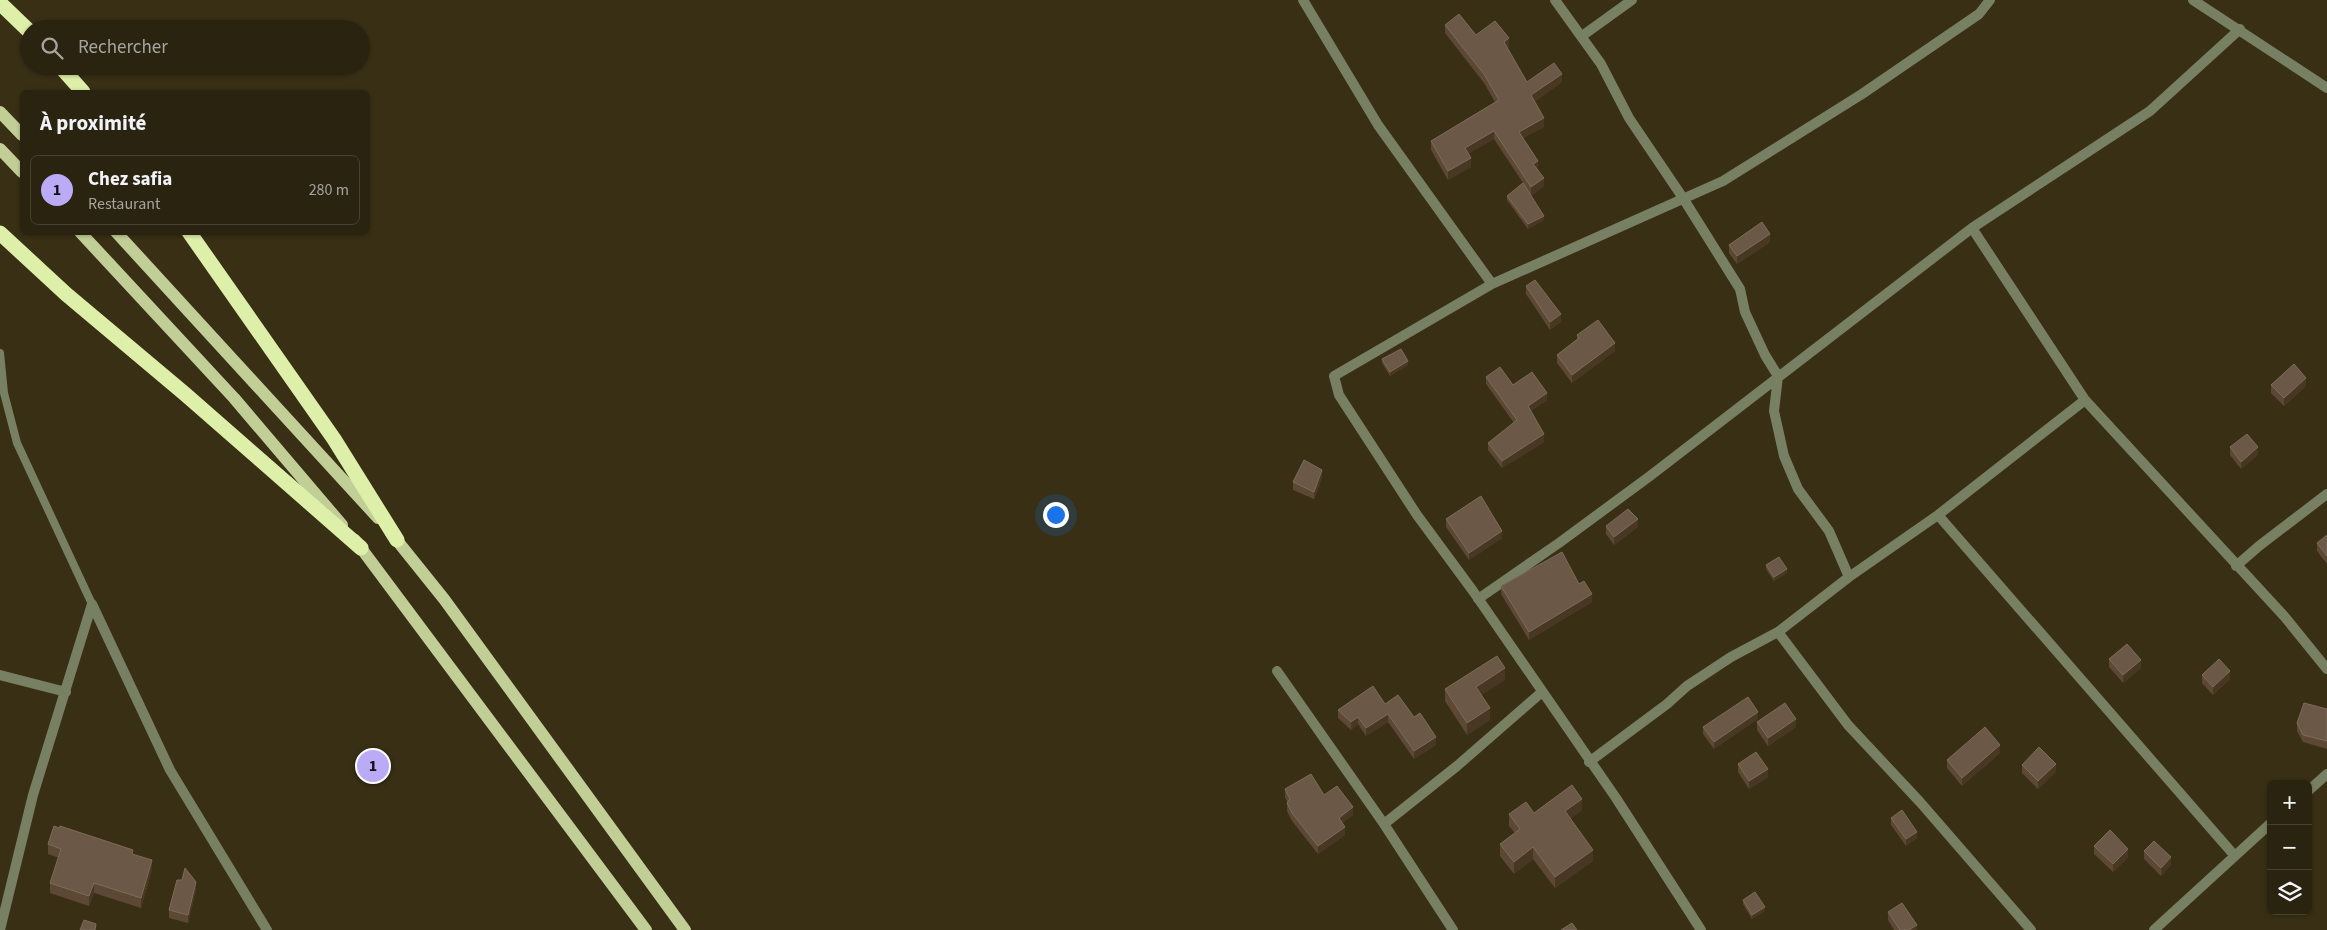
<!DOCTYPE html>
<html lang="fr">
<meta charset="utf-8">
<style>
:root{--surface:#2a2310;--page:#322b19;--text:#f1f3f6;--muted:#a5a49f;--line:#464030;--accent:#bbaaf6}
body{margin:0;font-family:"Source Sans 3",sans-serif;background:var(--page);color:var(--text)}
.controls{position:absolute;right:15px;bottom:15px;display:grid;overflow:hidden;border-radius:8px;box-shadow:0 1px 4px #0004}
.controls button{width:45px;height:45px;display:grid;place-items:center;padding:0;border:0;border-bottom:1px solid var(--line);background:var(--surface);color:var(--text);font:25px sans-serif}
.you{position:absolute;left:1055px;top:514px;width:18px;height:18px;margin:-12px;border:4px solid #fff;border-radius:50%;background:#1a73e8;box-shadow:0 0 0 8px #1a73e833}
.badge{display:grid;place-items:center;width:32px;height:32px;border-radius:50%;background:var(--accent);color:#111;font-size:16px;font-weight:700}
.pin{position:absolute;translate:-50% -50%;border:2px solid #fff;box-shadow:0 1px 5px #0006}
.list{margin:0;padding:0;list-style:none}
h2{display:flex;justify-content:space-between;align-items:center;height:65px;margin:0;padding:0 20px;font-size:21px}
h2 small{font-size:16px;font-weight:400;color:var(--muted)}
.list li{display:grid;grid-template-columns:32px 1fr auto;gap:15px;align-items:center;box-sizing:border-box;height:70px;margin:0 10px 10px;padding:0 10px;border:1px solid var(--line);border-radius:8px}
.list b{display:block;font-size:19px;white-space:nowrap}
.list p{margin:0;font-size:16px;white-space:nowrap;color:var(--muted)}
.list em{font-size:16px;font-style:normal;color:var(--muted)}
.icon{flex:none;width:28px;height:28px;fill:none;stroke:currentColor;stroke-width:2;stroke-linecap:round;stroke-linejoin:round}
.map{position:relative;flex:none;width:2327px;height:930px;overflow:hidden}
.search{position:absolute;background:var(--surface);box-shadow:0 1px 4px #0004;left:20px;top:20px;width:350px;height:55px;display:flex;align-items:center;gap:12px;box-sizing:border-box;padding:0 18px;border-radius:28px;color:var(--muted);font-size:19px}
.panel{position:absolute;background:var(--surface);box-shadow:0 1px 4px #0004;left:20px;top:90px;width:350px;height:145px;border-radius:8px}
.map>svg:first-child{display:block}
</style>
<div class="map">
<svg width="2327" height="930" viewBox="0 0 2327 930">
<rect width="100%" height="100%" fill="#382f15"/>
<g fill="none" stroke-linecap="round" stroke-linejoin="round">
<path stroke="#788064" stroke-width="8" d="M0,353L4,393L17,443L92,604"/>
<path stroke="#788064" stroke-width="10" d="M1303,0L1378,125L1492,284
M1555,0L1601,64L1629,118L1683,198L1740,289L1745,312L1765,355L1778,376L1774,411L1784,456L1798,489L1829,531L1849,577
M2193,0L2327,88
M1582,36L1632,0
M1972,228L2085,400L2284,616L2327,669
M1938,515L2234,855
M2236,566L2259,546L2327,494
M1478,599L1559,543L1650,476L1972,228L2150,111L2240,29
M92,604L170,770L267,930
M1778,632L1848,725L1920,802L2031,930
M1277,671L1384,824L1453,930
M0,675L66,692
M1589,762L1667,704L1687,686L1731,657L1778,632L1849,577L1938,515L2085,400
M2308,791L2327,774
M1384,824L1457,766L1542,692
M0,930L33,795L92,604
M1701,930L1616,798L1473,591L1417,515L1339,395L1334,376L1492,284L1723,181L1862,94L1979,14L1990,0
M2154,930L2271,823"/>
<path stroke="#c1cf96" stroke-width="12" d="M0,112L22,135
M0,149L22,172
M80,232L234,398L342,525
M116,232L378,518
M391,533L444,599L685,930
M355,540L646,930"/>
<path stroke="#ddefa9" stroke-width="15" d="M0,3L29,31
M60,66L83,92
M189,232L334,439L397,540
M0,233L66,294L185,394L361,548"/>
</g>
<path fill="#5d4836" d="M1445,25L1509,47L1507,48L1527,82H1562L1534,102L1544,127L1523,138L1538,169L1544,186L1531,196L1544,220L1528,229L1507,200V196L1523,183L1494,139L1468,154L1471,167L1448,180L1431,150V141L1495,102L1484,83L1445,33Z
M1770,242L1737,264L1729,253V245Z
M1526,286L1561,322L1550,330L1526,294Z
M1577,335L1615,351L1572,383L1557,363V355L1577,339Z
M1382,359L1408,365L1390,376L1382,363Z
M1486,377L1513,385L1547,400L1531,411L1544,442L1502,468L1488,450V443L1514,423L1486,384Z
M2271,385L2306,386L2284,406L2271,393Z
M2230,447L2258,455L2241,469L2230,455Z
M1322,478L1314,499L1293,490V482Z
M1446,519L1502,538L1469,560L1446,527Z
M1606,526L1638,527L1614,545L1606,534Z
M2327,535V564L2317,551V543Z
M1766,565L1787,573L1774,581L1766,569Z
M1579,584L1592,602L1529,640L1501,594V586Z
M2109,659L2141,668L2123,683L2109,667Z
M2202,675L2230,679L2213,695L2202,683Z
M1505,680L1481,695L1490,720L1467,735L1445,701V689Z
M1385,704L1414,717L1436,745L1414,759L1388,722L1366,736L1358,724L1351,730L1338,718V710Z
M2327,709V749L2303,742L2297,731V723Z
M1758,719L1714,749L1703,734V727Z
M1757,722L1796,727L1768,746L1757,730Z
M2000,753L1962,786L1947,768V760Z
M1738,764L1768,777L1749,789L1738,772Z
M2022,765L2056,772L2038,789L2022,773Z
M1285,789L1324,795L1353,815L1342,823L1345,835L1318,854L1292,821L1287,811V802L1285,797Z
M1582,810L1570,819L1593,861L1555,888L1533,859L1514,874L1500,856V844L1515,833L1509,826V814Z
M1891,818L1917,838L1906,846L1891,825Z
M48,844L133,854L152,870L141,908L94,893L89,906L50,893V883L59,858L48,854Z
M2094,846L2128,857L2113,872L2094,854Z
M2144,851L2171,865L2161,876L2144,859Z
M196,890L188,923L169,918V910Z
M1743,900L1765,911L1752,919L1743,904Z
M1888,912L1917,930H1894L1888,920Z"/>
<path fill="#483722" d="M1509,38V47L1504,51V42Z
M1562,74V82L1531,104V95Z
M1544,118V127L1519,140V132Z
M1494,131V139L1465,156V148Z
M1471,158V167L1448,180V171Z
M1538,161V169L1533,164Z
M1544,178V186L1531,196V187Z
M1544,216V220L1528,229V224Z
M1770,234V242L1737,264V256Z
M1561,314V322L1550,330V322Z
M1615,343V351L1572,383V375Z
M1408,361V365L1390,376V372Z
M2306,378V386L2284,406V398Z
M1547,393V400L1528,413V406Z
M1544,434V442L1502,468V461Z
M2258,447V455L2241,469V462Z
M1322,470V478L1314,499V492Z
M1638,519V527L1614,545V537Z
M1502,531V538L1469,560V553Z
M1787,569V573L1774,581V577Z
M1592,594V602L1529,640V632Z
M2141,660V668L2123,683V675Z
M1505,668V680L1476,699V687Z
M2230,671V679L2213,695V687Z
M1490,708V720L1467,735V723Z
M1758,712V719L1714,749V742Z
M1388,714V722L1366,736V728Z
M1358,717V724L1351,730V722Z
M1796,719V727L1768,746V738Z
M1436,737V745L1414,759V751Z
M2000,745V753L1962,786V778Z
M2056,764V772L2038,789V781Z
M1768,769V777L1749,789V781Z
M1582,799V810L1565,823V811Z
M1353,807V815L1339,826V818Z
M1345,827V835L1318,854V846Z
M1917,832V838L1906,846V839Z
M1533,847V859L1514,874V862Z
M2128,849V857L2113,872V864Z
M1593,850V861L1555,888V877Z
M2171,857V865L2161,876V868Z
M152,860V870L141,908V898Z
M196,882V890L188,923V915Z
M94,883V893L89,906V896Z
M1765,907V911L1752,919V915Z
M1917,925V930H1909Z"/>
<path fill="#6b5846" stroke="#7d6c5b" d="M1459,14L1476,35L1495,21L1509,38L1504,42L1527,82L1554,63L1562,74L1531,95L1544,118L1519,132L1538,161L1533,164L1544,178L1531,187L1494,131L1465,148L1471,158L1448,171L1431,141L1499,100L1484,74L1445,25Z
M1523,183L1544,216L1528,224L1507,196Z
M1762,222L1770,234L1737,256L1729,245Z
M1535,280L1561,314L1550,322L1526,286Z
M1598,320L1615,343L1572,375L1557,355L1579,338L1577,335Z
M1401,349L1408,361L1390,372L1382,359Z
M2294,364L2306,378L2284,398L2271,385Z
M1500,367L1513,385L1532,372L1547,393L1528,406L1544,434L1502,461L1488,443L1517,420L1486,377Z
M2247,434L2258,447L2241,462L2230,447Z
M1304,460L1322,470L1314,492L1293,482Z
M1481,496L1502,531L1469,553L1446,519Z
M1628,509L1638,519L1614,537L1606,526Z
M2327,535V556L2317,543Z
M1562,552L1579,584L1584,581L1592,594L1529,632L1501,586Z
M1779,557L1787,569L1774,577L1766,565Z
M2127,644L2141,660L2123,675L2109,659Z
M1497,656L1505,668L1476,687L1490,708L1467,723L1445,689Z
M2219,659L2230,671L2213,687L2202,675Z
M1373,686L1385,704L1398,695L1414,717L1420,713L1436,737L1414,751L1388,714L1366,728L1358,717L1351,722L1338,710Z
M1748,697L1758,712L1714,742L1703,727Z
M1785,703L1796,719L1768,738L1757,722Z
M2304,703L2327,709V741L2303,735L2297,723Z
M1985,727L2000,745L1962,778L1947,760Z
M2039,747L2056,764L2038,781L2022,765Z
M1756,752L1768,769L1749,781L1738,764Z
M1311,774L1324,795L1337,786L1353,807L1339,818L1345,827L1318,846L1292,813L1287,803L1290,799L1285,789Z
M1572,785L1582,799L1565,811L1593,850L1555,877L1533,847L1514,862L1500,844L1520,829L1509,814L1526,802L1534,813Z
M1902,810L1917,832L1906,839L1891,818Z
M54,826L59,828L60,826L133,850L132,854L152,860L141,898L94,883L89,896L50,883L61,849L48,844Z
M2110,830L2128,849L2113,864L2094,846Z
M2154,841L2171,857L2161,868L2144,851Z
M185,868L196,882L188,915L169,910L177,880H182Z
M1755,892L1765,907L1752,915L1743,900Z
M1902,903L1917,925L1909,930H1900L1888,912Z
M84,920L96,924L95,930H80Z
M1572,923L1577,930H1561Z"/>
</svg>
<div class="controls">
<button>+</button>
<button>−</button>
<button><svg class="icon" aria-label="layers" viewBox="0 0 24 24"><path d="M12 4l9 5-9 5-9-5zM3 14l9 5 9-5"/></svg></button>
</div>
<div class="you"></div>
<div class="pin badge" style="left:373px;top:766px">1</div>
<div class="search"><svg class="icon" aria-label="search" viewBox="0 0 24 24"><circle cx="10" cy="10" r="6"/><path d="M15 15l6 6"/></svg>Rechercher</div>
<section class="panel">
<h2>À proximité<small></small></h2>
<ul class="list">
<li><span class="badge">1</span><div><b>Chez safia</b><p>Restaurant</p></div><em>280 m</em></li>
</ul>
</section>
</div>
